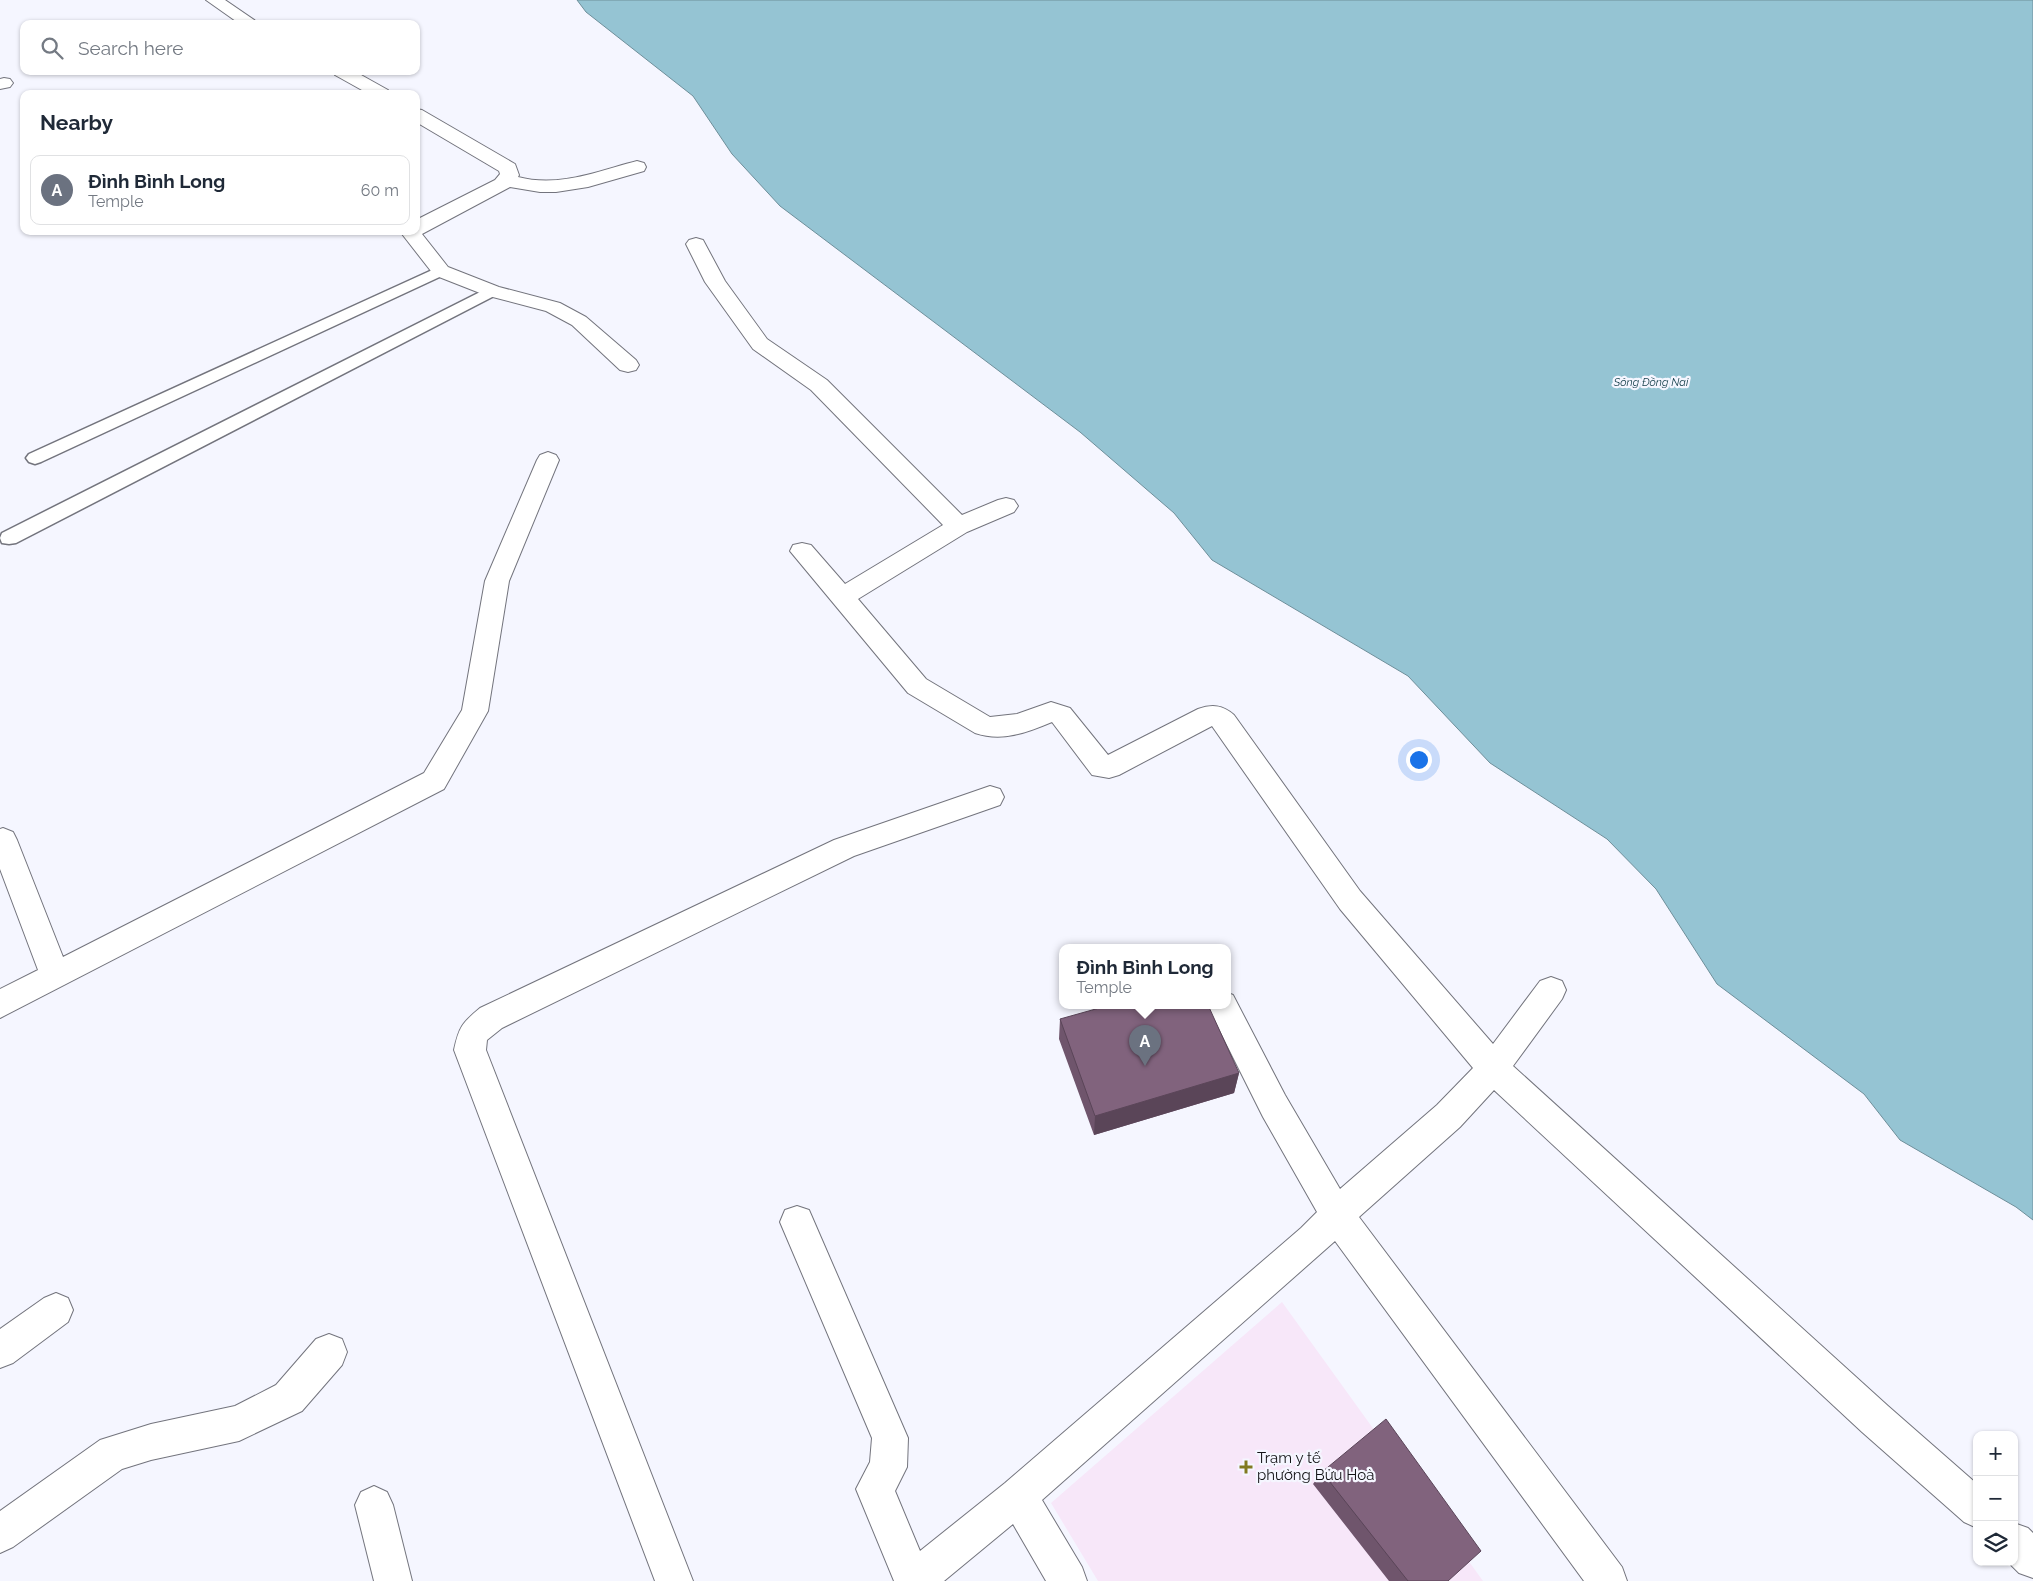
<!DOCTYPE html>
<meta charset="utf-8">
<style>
:root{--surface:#fff;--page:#f2f2f3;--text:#1f2937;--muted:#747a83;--line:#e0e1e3;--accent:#817a20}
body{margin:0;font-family:Raleway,sans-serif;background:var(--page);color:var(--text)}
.controls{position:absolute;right:15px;bottom:15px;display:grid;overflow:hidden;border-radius:10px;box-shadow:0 1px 4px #0004}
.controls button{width:45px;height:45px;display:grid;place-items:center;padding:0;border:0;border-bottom:1px solid var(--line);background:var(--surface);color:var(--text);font:25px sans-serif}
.you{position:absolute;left:1418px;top:759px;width:18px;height:18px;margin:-12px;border:4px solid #fff;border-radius:50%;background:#1a73e8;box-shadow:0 0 0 8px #1a73e833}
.badge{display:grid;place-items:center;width:32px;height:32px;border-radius:50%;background:var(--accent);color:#fff;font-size:16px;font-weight:700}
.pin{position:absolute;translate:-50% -41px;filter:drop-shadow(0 1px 2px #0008)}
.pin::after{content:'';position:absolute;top:26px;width:18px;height:15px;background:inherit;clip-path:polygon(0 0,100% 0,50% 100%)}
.popup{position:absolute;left:1059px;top:944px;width:172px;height:65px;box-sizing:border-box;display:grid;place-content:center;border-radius:10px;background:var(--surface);filter:drop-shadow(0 1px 4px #0005);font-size:16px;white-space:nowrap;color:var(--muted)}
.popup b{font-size:19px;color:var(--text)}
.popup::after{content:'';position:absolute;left:50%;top:100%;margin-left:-10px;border:10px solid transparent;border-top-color:var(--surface)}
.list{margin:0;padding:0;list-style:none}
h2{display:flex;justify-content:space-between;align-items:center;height:65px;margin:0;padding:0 20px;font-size:21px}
h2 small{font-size:16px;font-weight:400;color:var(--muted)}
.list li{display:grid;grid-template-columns:32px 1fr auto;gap:15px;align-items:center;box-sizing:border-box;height:70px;margin:0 10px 10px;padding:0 10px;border:1px solid var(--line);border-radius:10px}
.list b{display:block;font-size:19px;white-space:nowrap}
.list p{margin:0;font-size:16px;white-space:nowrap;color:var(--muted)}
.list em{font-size:16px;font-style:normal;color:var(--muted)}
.icon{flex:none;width:28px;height:28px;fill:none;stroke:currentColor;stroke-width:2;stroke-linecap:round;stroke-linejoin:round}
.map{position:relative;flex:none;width:2033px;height:1581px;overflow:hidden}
.search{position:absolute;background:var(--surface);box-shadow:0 1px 4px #0004;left:20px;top:20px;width:400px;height:55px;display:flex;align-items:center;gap:12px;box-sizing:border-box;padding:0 18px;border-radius:10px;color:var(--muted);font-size:19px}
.panel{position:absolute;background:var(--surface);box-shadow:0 1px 4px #0004;left:20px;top:90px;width:400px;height:145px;border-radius:10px}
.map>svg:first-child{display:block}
</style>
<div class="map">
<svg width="2033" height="1581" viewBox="0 0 2033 1581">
<rect width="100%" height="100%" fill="#f5f6ff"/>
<path fill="#f7e7f9" d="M1282,1302L1483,1581H1098L1051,1503Z"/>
<path fill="#95c4d3" stroke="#6e8f9a" d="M577,0H2033V1220L2016,1207L1900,1140L1864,1094L1717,984L1656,889L1607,839L1490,763L1408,676L1212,560L1174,513L1080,432L780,206L732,154L693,96L586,12Z"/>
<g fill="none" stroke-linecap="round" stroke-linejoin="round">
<g stroke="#73747d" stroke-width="3">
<path id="lane" d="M441,266L446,268L449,271L446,274L41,462L35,464L29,462L26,458L29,454Z
M492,286L498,288L500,291L498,294L16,543L9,544L2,543L0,538L2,533Z"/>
</g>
<g stroke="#73747d" stroke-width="2">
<path id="street" d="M206,0H225L260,24H240Z
M333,71H354L388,90L391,94H369L335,75Z
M4,78L10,79L13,83L10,87L0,89V79Z
M416,109L422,110L515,164L519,175L518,177C559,188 598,171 637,161L644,163L646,167L644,171L588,187L556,192H540L510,187L422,234L448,267L499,287L560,303L586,317L636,360L639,365L636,370L628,372L620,370L572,325L546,311L485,295L434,275L402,234L404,231H416V220L495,180L500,174L499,171L416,122Z
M696,238L703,240L725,281L767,339L827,380L962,515L998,500L1006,498L1014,500L1018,506L1014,512L967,532L858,599L926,679L990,717L1017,714L1051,702L1070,708L1108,755L1198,709C1212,704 1223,705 1234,715L1360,891L1493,1044L1540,981L1551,977L1562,981L1566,990L1562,999L1513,1066L1888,1406L1977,1484V1528L1964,1522L1862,1432L1494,1090L1460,1127L1359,1217L1622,1567L1627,1581H1584L1335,1241L1042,1500L1082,1567L1087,1581H1046L1013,1524L944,1581H894L856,1489L870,1462L872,1438L780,1222L785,1210L797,1206L809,1210L908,1438L907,1467L895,1491L920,1551L1005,1483L1301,1228L1317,1212L1263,1117L1207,1005H1228V993L1233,995L1285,1095L1340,1189L1437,1105L1473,1068L1340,909L1212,726L1119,775L1109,778L1092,775L1052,722C1026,733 1002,742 975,733L908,693L790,551L793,545L802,543L811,545L845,584L943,525L811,390L753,349L705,282L686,244L689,240Z
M548,452L556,455L559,460L509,581L488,711L444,789L0,1018V989L38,970L0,869V829L3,828L13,832L17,840L63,957L424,773L462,710L485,581L537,460L540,455Z
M990,786L1000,789L1004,797L1000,805L854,856L502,1028L487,1040L486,1050L693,1581H655L454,1050C459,1027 462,1023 480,1008L834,840Z
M56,1293L68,1298L73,1310L68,1322L13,1363L0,1368V1329L44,1298Z
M329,1334L342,1339L347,1352L342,1365L302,1411L239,1441L151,1460L122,1469L13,1547L0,1553V1511L100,1440L151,1424L235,1406L276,1385L316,1339Z
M374,1486L387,1492L393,1505L412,1581H374L355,1505L361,1492Z
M2014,1523L2028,1528L2033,1533V1578L2019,1573L2008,1562H2014Z"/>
</g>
<use href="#lane" fill="#fff" fill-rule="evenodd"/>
<use href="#street" fill="#fff" fill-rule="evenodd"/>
</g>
<path fill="#6f556c" d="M1060,1019L1239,1073L1234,1093L1094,1135L1059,1039Z
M1322,1472L1448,1581H1389L1313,1484Z"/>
<path fill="#5a4558" d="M1239,1073L1234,1093L1094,1135L1095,1116Z"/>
<path fill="#81637d" stroke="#5a4558" d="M1110,1005H1208L1239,1073L1095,1116L1060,1019Z
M1386,1419L1481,1551L1448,1581H1408L1322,1472Z"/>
<path fill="#817a20" stroke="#f5f6ff" stroke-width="2" d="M1243.5 1459.5h5v5h5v5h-5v5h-5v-5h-5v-5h5z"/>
<g text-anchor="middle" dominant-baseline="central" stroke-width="4.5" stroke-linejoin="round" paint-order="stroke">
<g font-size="11" font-style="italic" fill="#0f3a46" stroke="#f5f6ff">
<text x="1651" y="382">Sông Đồng Nai</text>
</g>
<g font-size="15" fill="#131316" stroke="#f5f6ff" text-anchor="start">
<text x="1257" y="1458">Trạm y tế<tspan x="1257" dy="17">phường Bửu Hoà</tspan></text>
</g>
</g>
</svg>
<div class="controls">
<button>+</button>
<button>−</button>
<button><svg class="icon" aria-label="layers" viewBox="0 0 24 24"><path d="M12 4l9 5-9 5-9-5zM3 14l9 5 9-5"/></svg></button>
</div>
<div class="you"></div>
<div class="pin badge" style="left:1145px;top:1066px;background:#6b7280">A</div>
<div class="popup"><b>Đình Bình Long</b>Temple</div>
<div class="search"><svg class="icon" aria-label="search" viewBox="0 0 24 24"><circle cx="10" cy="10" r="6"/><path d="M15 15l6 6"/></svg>Search here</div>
<section class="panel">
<h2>Nearby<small></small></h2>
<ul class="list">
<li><span class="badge" style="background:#6b7280">A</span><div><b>Đình Bình Long</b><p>Temple</p></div><em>60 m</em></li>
</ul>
</section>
</div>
